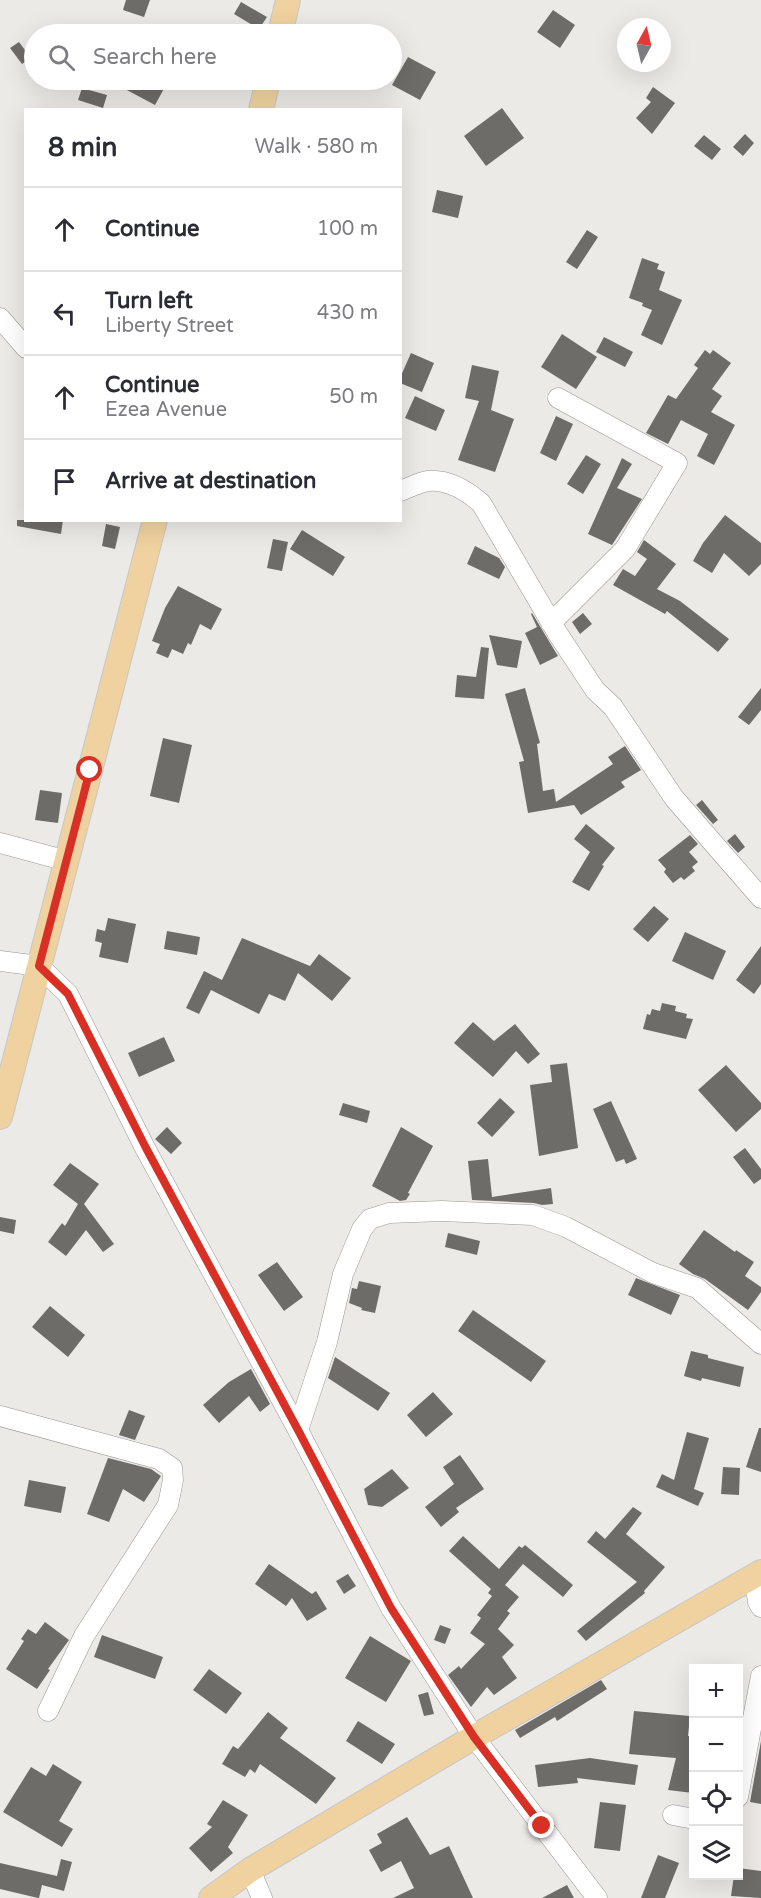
<!DOCTYPE html>
<meta charset="utf-8">
<style>
:root{--surface:#fff;--page:#f2f2f3;--text:#2b2b33;--muted:#7c7c81;--line:#e1e1e2}
body{margin:0;font-family:"Varela Round",sans-serif;background:var(--page);color:var(--text)}
.controls{position:absolute;right:18px;bottom:18px;display:grid;overflow:hidden;border-radius:0px;box-shadow:0 6px 24px #0002}
.controls button{width:54px;height:54px;display:grid;place-items:center;padding:0;border:0;border-bottom:2px solid var(--line);background:var(--surface);color:var(--text);font:30px sans-serif}
.compass{position:absolute;left:617px;top:18px;width:54px;height:54px;border-radius:50%;background:var(--surface);box-shadow:0 6px 24px #0002;rotate:8deg}
.stop{position:absolute;width:18px;height:18px;margin:-14px;border:4px solid #d93025;border-radius:50%;background:#fff}
.stop.end{background:#d93025;border-color:#fff;box-shadow:0 2px 6px #0008}
.list{margin:0;padding:0;list-style:none}
h2{display:flex;justify-content:space-between;align-items:center;height:78px;margin:0;padding:0 24px;font-size:26px}
h2 small{font-size:20px;font-weight:400;color:var(--muted)}
.list li{display:grid;grid-template-columns:39px 1fr auto;gap:18px;align-items:center;box-sizing:border-box;height:84px;padding:0 24px;border-top:2px solid var(--line)}
.list b{display:block;font-size:22px;white-space:nowrap}
.list p{margin:0;font-size:20px;white-space:nowrap;color:var(--muted)}
.list em{font-size:20px;font-style:normal;color:var(--muted)}
.icon{flex:none;width:33px;height:33px;fill:none;stroke:currentColor;stroke-width:2;stroke-linecap:round;stroke-linejoin:round}
.map{position:relative;flex:none;width:761px;height:1898px;overflow:hidden}
.search{position:absolute;background:var(--surface);box-shadow:0 6px 24px #0002;left:24px;top:24px;width:378px;height:66px;display:flex;align-items:center;gap:15px;box-sizing:border-box;padding:0 21px;border-radius:33px;color:var(--muted);font-size:22px}
.panel{position:absolute;background:var(--surface);box-shadow:0 6px 24px #0002;left:24px;top:108px;width:378px;height:414px;border-radius:0px}
.map>svg:first-child{display:block}
</style>
<div class="map">
<svg width="761" height="1898" viewBox="0 0 761 1898">
<rect width="100%" height="100%" fill="#eceae7"/>
<path fill="#6e6c69" d="M126,0H150L144,17L123,10Z
M241,2L267,17L259,29L234,14Z
M553,10L575,25L560,48L537,32Z
M19,42L31,58L22,64L10,48Z
M408,57L436,72L420,100L392,85Z
M108,80H157L166,85L155,105Z
M653,87L675,103L652,134L636,118L651,102L646,98Z
M82,88L107,95L103,108L78,100Z
M502,108L524,138L486,166L464,136Z
M745,134L754,143L743,156L733,147Z
M704,135L721,149L712,160L694,146Z
M437,190L463,196L458,218L432,212Z
M587,230L598,237L577,269L566,262Z
M642,258L659,264L657,269L665,272L659,290L682,300L662,345L641,335L652,310L642,306L643,303L629,298Z
M562,334L597,357L576,389L541,367Z
M604,337L633,352L625,367L596,352Z
M705,350L710,354L713,350L731,363L712,389L722,396L711,412L735,425L714,465L697,456L708,434L681,420L668,444L646,433L668,395L676,399L698,368L694,365Z
M411,353L434,363L422,392L400,383V378Z
M472,365L499,371L491,410L514,419L495,472L458,460L479,401L465,398Z
M415,396L445,410L436,431L405,418Z
M556,416L573,424L556,461L540,453Z
M586,455L601,464L583,494L567,484Z
M622,458L632,464L617,488L642,499L612,545L588,534Z
M725,515L761,543V564L749,576L724,553L712,573L693,561L703,543Z
M17,520H63L61,534L17,526Z
M106,524L120,527L115,549L102,546Z
M302,530L345,557L333,576L290,549Z
M273,539L288,542L282,571L267,568Z
M644,540L676,564L657,589L680,601L729,639L718,652L667,611L665,614L613,585L623,569L635,576L647,559L637,552Z
M475,546L499,558L505,567L499,579L467,564Z
M178,586L222,609L211,630L200,624L191,645L188,643L183,654L172,649L168,658L156,653L160,644L152,641L165,608Z
M532,613L558,656L540,665L525,633L537,627L531,614Z
M583,613L592,624L580,634L572,622Z
M489,635L522,641L517,668L497,665Z
M481,647L489,648L484,699L455,697L457,675L476,677Z
M525,688L540,743L537,744L543,791L554,789L556,802L613,764L608,757L625,746L641,770L621,782L625,787L581,815L574,805L528,813L519,762L524,761L505,694Z
M761,688V710L749,725L738,717Z
M163,738L192,745L179,803L150,796Z
M40,790L62,793L58,823L35,820Z
M702,800L718,820L713,824L696,805Z
M586,824L615,848L602,865L604,866L589,891L572,882L590,852L574,839Z
M735,834L745,847L738,853L727,841Z
M690,835L698,844L689,852L698,862L692,867L695,871L684,880L681,877L673,883L664,872L666,869L658,860Z
M654,906L669,919L648,942L633,929Z
M108,918L136,924L128,963L99,957L102,943L95,941L97,929L105,931Z
M167,931L200,937L197,955L164,949Z
M685,932L726,951L713,980L672,961Z
M242,938L310,966L319,954L351,978L332,1001L298,973L285,1001L269,994L259,1014L211,990L199,1014L186,1008L204,971L222,980Z
M761,946V984L754,994L736,980Z
M662,1003L676,1006L675,1011L687,1014L686,1018L693,1019L686,1039L643,1029L647,1014L650,1015L652,1009L660,1011Z
M473,1022L494,1041L515,1024L540,1054L528,1064L516,1051L493,1077L454,1043Z
M164,1037L175,1061L139,1077L128,1053Z
M567,1063L578,1148L539,1156L530,1085L552,1082L550,1065Z
M726,1065L761,1103V1109L736,1132L698,1090Z
M500,1098L515,1112L492,1137L477,1123Z
M611,1101L637,1159L626,1164L624,1159L616,1162L593,1109Z
M343,1103L370,1111L367,1123L339,1115Z
M167,1127L182,1143L171,1154L155,1139Z
M401,1127L433,1146L408,1193L410,1194L406,1200L400,1201L372,1186Z
M745,1148L761,1169V1179L754,1184L733,1157Z
M488,1159L492,1197L551,1188L553,1204L542,1205L534,1203L472,1200L468,1161Z
M70,1163L99,1184L84,1204L114,1244L103,1252L86,1230L66,1256L48,1242L62,1223L65,1226L78,1204L53,1185Z
M0,1217L16,1220L14,1234L0,1231Z
M704,1230L735,1252L736,1250L754,1262L745,1276L761,1287V1292L748,1310L705,1279L693,1274L679,1264Z
M448,1233L480,1241L477,1255L445,1247Z
M277,1262L303,1297L284,1311L258,1275Z
M636,1278L680,1295L671,1315L628,1295Z
M359,1281L381,1286L375,1313L361,1310L362,1308L349,1303L352,1288L357,1289Z
M50,1306L85,1335L68,1357L32,1327Z
M473,1310L546,1361L531,1382L458,1331Z
M691,1351L708,1355V1358L744,1367L740,1387L702,1378L701,1381L684,1376Z
M335,1357L390,1393L378,1411L328,1378Z
M251,1369L270,1404L260,1412L249,1396L219,1423L203,1405L229,1382Z
M433,1392L453,1414L426,1437L407,1415Z
M129,1410L145,1416L135,1440L119,1435Z
M759,1428H761V1472L746,1467Z
M687,1432L709,1438L694,1489L704,1493L698,1506L656,1487L662,1474L674,1480Z
M460,1455L484,1489L456,1508L459,1512L441,1527L425,1507L454,1484L443,1467Z
M108,1458L151,1469L161,1476L144,1502L123,1489L109,1522L87,1514Z
M723,1467L740,1468L739,1495L721,1494Z
M392,1469L409,1488L382,1507L368,1505L364,1489Z
M29,1480L66,1487L61,1513L24,1506Z
M633,1507L642,1513L626,1534L665,1567L644,1591L645,1593L586,1641L577,1631L637,1582L587,1542L596,1531L605,1539Z
M463,1536L499,1569L519,1546L522,1548L525,1545L573,1585L563,1597L523,1564L505,1585L519,1597L507,1611L510,1613L498,1629L514,1645L502,1657L517,1678L494,1695L487,1687L471,1707L448,1675L459,1666L461,1669L485,1644L470,1633L481,1618L477,1615L492,1596L488,1593L491,1589L449,1551Z
M269,1564L312,1594L316,1591L327,1609L307,1621L292,1598L286,1606L255,1584Z
M348,1574L356,1586L344,1594L336,1581Z
M45,1622L69,1640L48,1669L50,1670L37,1689L6,1669L24,1641L21,1639L28,1629L36,1634Z
M440,1625L451,1629L445,1644L434,1640Z
M102,1635L163,1657L155,1679L94,1657Z
M370,1636L411,1661L386,1702L345,1678Z
M209,1669L242,1693L226,1714L193,1690Z
M601,1680L607,1689L557,1721L555,1717L520,1738L515,1730Z
M428,1692L434,1714L424,1716L418,1695Z
M634,1711L690,1716L688,1736H693V1793L668,1790L676,1758L629,1754Z
M268,1712L288,1728L280,1738L336,1778L316,1804L260,1764L255,1773L250,1769L245,1777L222,1764L233,1746L238,1749Z
M358,1721L395,1744L382,1764L346,1741Z
M761,1741V1804L750,1802Z
M590,1758L638,1765L635,1785L577,1778L578,1783L538,1787L535,1765Z
M53,1764L82,1782L59,1821L73,1829L62,1847L3,1812L31,1767L46,1776Z
M223,1800L248,1815L228,1847L233,1853L211,1872L189,1848L212,1827L207,1824Z
M600,1802L626,1805L620,1851L594,1848Z
M407,1817L430,1855L449,1846L473,1898H393L414,1888L401,1861L381,1872L369,1850L382,1843L377,1834Z
M658,1855L679,1863L665,1898H641Z
M61,1859L72,1862L64,1891L42,1885L39,1898H38L0,1889V1863L57,1876Z
M738,1868L761,1871V1898L731,1896L734,1875H738Z
M567,1885L574,1898H542Z"/>
<g fill="none" stroke-linecap="round" stroke-linejoin="round">
<g stroke="#999794" stroke-width="21">
<path id="minor" d="M0,318L26,348
M400,491C409,488 420,482 428,481C449,479 467,491 481,503L558,634L595,690L613,707L674,798L761,898
M551,623L625,549L677,463L558,398
M0,843L67,861
M0,961L39,966L68,994L145,1148L298,1430L391,1608L474,1737L597,1898
M0,1416L159,1459L172,1468L173,1480L168,1505L84,1636L48,1711
M298,1430L327,1342L343,1274L362,1229L370,1219L389,1213L442,1211L533,1215L566,1227L653,1273L697,1288L761,1344
M754,1576L758,1602L761,1607
M738,1797L761,1676
M673,1815L694,1819
M250,1870L262,1898"/>
</g>
<g stroke="#c7c7c7" stroke-width="26">
<path id="major" d="M280,34L288,0
M261,110L268,80
M0,1117L155,520
M211,1898L250,1870L474,1737L761,1572"/>
</g>
<use href="#minor" stroke="#fff" stroke-width="20"/>
<use href="#major" stroke="#efd29f" stroke-width="24"/>
</g>
<g fill="none" stroke-linecap="round" stroke-linejoin="round">
<path stroke="#d93025" stroke-width="8" d="M90,770L39,966L68,994L146,1148L298,1430L391,1608L474,1737L542,1826"/>
</g>
</svg>
<div class="controls">
<button>+</button>
<button>−</button>
<button><svg class="icon" aria-label="locate" viewBox="0 0 24 24"><circle cx="12" cy="12" r="6"/><path d="M12 2v4M12 18v4M2 12h4M18 12h4"/></svg></button>
<button><svg class="icon" aria-label="layers" viewBox="0 0 24 24"><path d="M12 4l9 5-9 5-9-5zM3 14l9 5 9-5"/></svg></button>
</div>
<svg class="compass" viewBox="-18 -18 36 36"><path d="M0-13l5 13h-10z" fill="#e53935"/><path d="M0 13l5-13h-10z" fill="#7c7c81"/></svg>
<div class="stop" style="left:90px;top:770px"></div>
<div class="stop end" style="left:542px;top:1826px"></div>
<div class="search"><svg class="icon" aria-label="search" viewBox="0 0 24 24"><circle cx="10" cy="10" r="6"/><path d="M15 15l6 6"/></svg>Search here</div>
<section class="panel">
<h2>8 min<small>Walk · 580 m</small></h2>
<ul class="list">
<li><svg class="icon" aria-label="ahead" viewBox="0 0 24 24"><path d="M12 20V5M6 11l6-6 6 6"/></svg><div><b>Continue</b></div><em>100 m</em></li>
<li><svg class="icon" aria-label="left" viewBox="0 0 24 24"><path d="M17 20v-9H6M10 6l-5 5 5 5"/></svg><div><b>Turn left</b><p>Liberty Street</p></div><em>430 m</em></li>
<li><svg class="icon" aria-label="ahead" viewBox="0 0 24 24"><path d="M12 20V5M6 11l6-6 6 6"/></svg><div><b>Continue</b><p>Ezea Avenue</p></div><em>50 m</em></li>
<li><svg class="icon" aria-label="arrive" viewBox="0 0 24 24"><path d="M6 21V4h12l-3 4 3 4H6"/></svg><div><b>Arrive at destination</b></div></li>
</ul>
</section>
</div>
